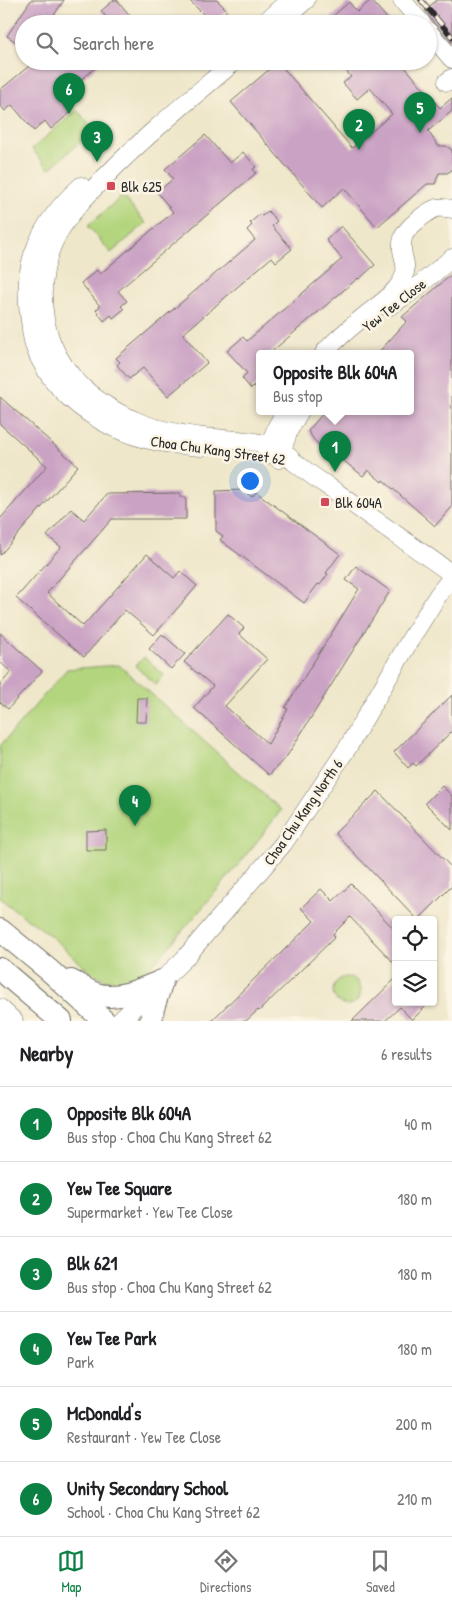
<!DOCTYPE html>
<meta charset="utf-8">
<style>
:root{--surface:#fff;--page:#f6f6f6;--text:#202124;--muted:#757577;--line:#e0e0e0;--accent:#0b8043}
body{margin:0;font-family:"Patrick Hand",sans-serif;background:var(--page);color:var(--text)}
.controls{position:absolute;right:15px;bottom:15px;display:grid;overflow:hidden;border-radius:5px;box-shadow:0 1px 4px #0004}
.controls button{width:45px;height:45px;display:grid;place-items:center;padding:0;border:0;border-bottom:1px solid var(--line);background:var(--surface);color:var(--text);font:25px sans-serif}
.you{position:absolute;left:249px;top:480px;width:18px;height:18px;margin:-12px;border:4px solid #fff;border-radius:50%;background:#1a73e8;box-shadow:0 0 0 8px #1a73e833}
.badge{display:grid;place-items:center;width:32px;height:32px;border-radius:50%;background:var(--accent);color:#fff;font-size:16px;font-weight:700}
.pin{position:absolute;translate:-50% -41px;filter:drop-shadow(0 1px 2px #0008)}
.pin::after{content:'';position:absolute;top:26px;width:18px;height:15px;background:inherit;clip-path:polygon(0 0,100% 0,50% 100%)}
.popup{position:absolute;left:256px;top:350px;width:158px;height:65px;box-sizing:border-box;display:grid;place-content:center;border-radius:5px;background:var(--surface);filter:drop-shadow(0 1px 4px #0005);font-size:16px;white-space:nowrap;color:var(--muted)}
.popup b{font-size:19px;color:var(--text)}
.popup::after{content:'';position:absolute;left:50%;top:100%;margin-left:-10px;border:10px solid transparent;border-top-color:var(--surface)}
.list{margin:0;padding:0;list-style:none}
h2{display:flex;justify-content:space-between;align-items:center;height:65px;margin:0;padding:0 20px;font-size:21px}
h2 small{font-size:16px;font-weight:400;color:var(--muted)}
.list li{display:grid;grid-template-columns:32px 1fr auto;gap:15px;align-items:center;box-sizing:border-box;height:75px;padding:0 20px;border-top:1px solid var(--line)}
.list b{display:block;font-size:19px;white-space:nowrap}
.list p{margin:0;font-size:16px;white-space:nowrap;color:var(--muted)}
.list em{font-size:16px;font-style:normal;color:var(--muted)}
.icon{flex:none;width:28px;height:28px;fill:none;stroke:currentColor;stroke-width:2;stroke-linecap:round;stroke-linejoin:round}
.map{position:relative;flex:none;width:452px;height:1021px;overflow:hidden}
.search{position:absolute;background:var(--surface);box-shadow:0 1px 4px #0004;left:15px;right:15px;top:15px;height:55px;display:flex;align-items:center;gap:12px;box-sizing:border-box;padding:0 18px;border-radius:28px;color:var(--muted);font-size:19px}
.sheet{height:515px;background:var(--surface)}
nav{display:flex;justify-content:space-around;align-items:center;box-sizing:border-box;height:70px;border-top:1px solid var(--line);background:var(--surface);font-size:14px;color:var(--muted)}
nav a{display:grid;justify-items:center;gap:2px}
nav .on{color:var(--accent)}
.map>svg:first-child{display:block}
</style>
<div class="map">
<svg width="452" height="1021" viewBox="0 0 452 1021">
<rect width="100%" height="100%" fill="#fcf5e5"/>
<filter id="ink" filterUnits="userSpaceOnUse"><feTurbulence type="fractalNoise" baseFrequency=".02" numOctaves="2"/><feDisplacementMap in="SourceGraphic" scale="10" xChannelSelector="R" yChannelSelector="G"/><feConvolveMatrix kernelMatrix="1 2 1 2 8 2 1 2 1" color-interpolation-filters="sRGB"/></filter>
<filter id="wash" filterUnits="userSpaceOnUse"><feTurbulence type="fractalNoise" baseFrequency=".0096" numOctaves="4" result="noise"/><feDisplacementMap in="SourceGraphic" scale="20" xChannelSelector="R" yChannelSelector="G"/><feGaussianBlur stdDeviation="1.12" result="paint"/><feColorMatrix in="noise" values="0 0 0 0 0 0 0 0 0 0 0 0 0 0 0 0 0 1.4 0 .05"/><feComposite in="paint" operator="in"/></filter>
<g filter="url(#wash)">
<rect width="100%" height="100%" fill="#efe7ca"/>
<path fill="#b3d57e" stroke="#6f8054" d="M77,110L94,130L49,169L32,149Z
M122,196L146,223L111,253L88,226Z
M144,657L164,675L156,685L135,666Z
M119,665L281,810C250,852 217,891 183,930C171,944 154,966 138,975C129,980 118,982 108,980C88,975 68,950 52,937C35,923 16,912 0,898V746L67,669Z
M333 991a14 14 0 1 1 28 0a14 14 0 1 1-28 0Z"/>
<g id="blocks">
<path fill="#caa2c4" d="M31,0H64L48,24H24V47L7,36Z
M114,0H117L137,24H112L101,11Z
M189,0H217L227,10L213,24Z
M371,0L392,24H324L349,2L357,12Z
M437,0H452V43L432,21L425,10Z
M35,61H103L69,90L74,96L63,105L70,113L51,129L45,121L34,131L12,105L5,111L0,105V90Z
M338,61H400L440,108L452,98V111L428,131L438,146H446L452,150V170L447,173H439L435,184H427L377,227L344,188L322,208L231,102L278,62L352,148L392,114L370,88L357,99L343,83L351,77Z
M205,135L230,163L243,152L256,167L253,169L256,173L118,291L127,301L121,306L124,309L113,318L111,315L104,321L96,310L100,306L81,283L97,270L100,274L173,212L157,192L173,179L165,169Z
M268,211L277,221L272,226L292,249L276,262L272,257L183,334L207,363L168,396L143,368L129,379L117,365L120,362L116,358L255,240L247,230L252,225L250,223L260,214L262,216Z
M341,226L375,265L359,279L358,278L270,353H260V381L251,389L242,378L247,373L227,351L243,337L247,341L342,259L326,240Z
M452,274V507L435,526L383,480L382,482L368,470L363,476L330,450L328,453L314,440L308,431L325,411H410V353H378L407,321L402,317Z
M0,397L78,466L0,555V519L47,466L0,424Z
M243,490L252,497L256,492L340,554L326,573L328,574L320,585L318,584L304,603L220,540L223,536L216,531V491Z
M180,493V497H186V519H112L47,593L83,626L147,554L174,578L180,571L197,586L154,635L125,610L84,657L16,598L61,547L47,536L71,509L84,520L107,494Z
M356,566L390,591L287,756L269,775L194,708L213,686L184,662L228,614L244,628L239,634L267,659L225,706L268,744L288,709L285,708L359,589L346,580Z
M0,633L42,671L8,709L0,702V685L11,672L0,662Z
M162,634L185,654L171,669L149,649Z
M452,695V731L416,766L413,763L408,768L394,752Z
M137,698H147L146,722H136Z
M442,786L452,796V830L425,803Z
M378,791L452,868V886L418,920L335,833Z
M106,830V850H86V831Z
M351,884L396,931V965L350,917L333,934L335,937L259,1011L258,1010L246,1021H211L314,921L301,908L321,889L333,901Z
M396,978V1002H430L412,1020L400,1007L385,1021H352Z"/>
</g>
</g>
<g filter="url(#ink)">
<use href="#blocks" fill-opacity="0" stroke="#706d63" stroke-width="1"/>
<g fill="none" stroke-linecap="round" stroke-linejoin="round">
<g stroke="#706d63" stroke-width="19">
<path id="minor" d="M402,0L422,24
M263,24L285,4
M278,24L306,0
M428,31L452,59
M235,61C192,98 148,133 109,173C92,190 75,207 62,227C40,260 38,305 51,341C66,379 97,404 134,420C155,430 179,434 203,437C225,440 263,439 281,450C286,453 290,458 294,462C307,472 321,482 335,491C373,519 413,546 452,574
M447,82L452,78
M81,186C62,203 45,223 36,247C27,268 26,292 29,314C31,325 31,338 35,348C47,380 73,405 103,422C134,440 166,444 201,447
M388,307L412,291L452,258
M324,353C336,339 352,326 367,314C377,306 388,299 396,289C416,265 397,259 403,238C405,229 427,211 437,208C442,207 447,208 452,209
M266,455L277,426L286,411
M279,459L289,430L300,411
M0,1008L14,1021
M120,1021L184,959L283,844L348,747L410,640L438,595L452,577"/>
</g>
<g stroke="#706d63" stroke-width="24">
<path id="major" d="M0,930L50,971L104,1021
M0,969L61,1021
M71,981C79,985 87,991 96,994C117,1001 143,989 162,981
M151,1021L153,1008L162,981"/>
</g>
<use href="#minor" stroke="#fff" stroke-width="18"/>
<use href="#major" stroke="#fff" stroke-width="22"/>
<g stroke="#2b2b2b" stroke-width="5.5">
<path id="rail" d="M421,0L452,37"/>
</g>
<use href="#rail" stroke="#fcf5e5" stroke-width="4" stroke-dasharray="11" stroke-linecap="butt"/>
</g>
</g>
<g fill="#d1495b" stroke="#fcf5e5" stroke-width="2">
<rect x="106" y="181" width="10" height="10" rx="2.5"/>
<rect x="320" y="497" width="10" height="10" rx="2.5"/>
</g>
<g text-anchor="middle" dominant-baseline="central" stroke-width="5" stroke-linejoin="round" paint-order="stroke">
<g font-size="15" fill="#2b2b2b" stroke="#fcf5e5" text-anchor="start">
<text x="121" y="186">Blk 625</text>
<text x="335" y="502">Blk 604A</text>
</g>
<g font-size="15" fill="#2b2b2b" stroke="#fcf5e5">
<text transform="translate(394 305) rotate(-38)">Yew Tee Close</text>
<text transform="translate(218 450) rotate(8)">Choa Chu Kang Street 62</text>
<text transform="translate(303 812) rotate(-55)">Choa Chu Kang North 6</text>
</g>
</g>
</svg>
<div class="controls">
<button><svg class="icon" aria-label="locate" viewBox="0 0 24 24"><circle cx="12" cy="12" r="6"/><path d="M12 2v4M12 18v4M2 12h4M18 12h4"/></svg></button>
<button><svg class="icon" aria-label="layers" viewBox="0 0 24 24"><path d="M12 4l9 5-9 5-9-5zM3 14l9 5 9-5"/></svg></button>
</div>
<div class="you"></div>
<div class="pin badge" style="left:335px;top:472px">1</div>
<div class="popup"><b>Opposite Blk 604A</b>Bus stop</div>
<div class="pin badge" style="left:359px;top:150px">2</div>
<div class="pin badge" style="left:97px;top:162px">3</div>
<div class="pin badge" style="left:135px;top:826px">4</div>
<div class="pin badge" style="left:420px;top:133px">5</div>
<div class="pin badge" style="left:69px;top:114px">6</div>
<div class="search"><svg class="icon" aria-label="search" viewBox="0 0 24 24"><circle cx="10" cy="10" r="6"/><path d="M15 15l6 6"/></svg>Search here</div>
</div>
<section class="sheet">
<h2>Nearby<small>6 results</small></h2>
<ul class="list">
<li><span class="badge">1</span><div><b>Opposite Blk 604A</b><p>Bus stop · Choa Chu Kang Street 62</p></div><em>40 m</em></li>
<li><span class="badge">2</span><div><b>Yew Tee Square</b><p>Supermarket · Yew Tee Close</p></div><em>180 m</em></li>
<li><span class="badge">3</span><div><b>Blk 621</b><p>Bus stop · Choa Chu Kang Street 62</p></div><em>180 m</em></li>
<li><span class="badge">4</span><div><b>Yew Tee Park</b><p>Park</p></div><em>180 m</em></li>
<li><span class="badge">5</span><div><b>McDonald's</b><p>Restaurant · Yew Tee Close</p></div><em>200 m</em></li>
<li><span class="badge">6</span><div><b>Unity Secondary School</b><p>School · Choa Chu Kang Street 62</p></div><em>210 m</em></li>
</ul>
</section>
<nav>
<a class="on"><svg class="icon" aria-label="map" viewBox="0 0 24 24"><path d="M3 6l6-2 6 2 6-2v14l-6 2-6-2-6 2zM9 4v14M15 6v14"/></svg>Map</a>
<a><svg class="icon" aria-label="directions" viewBox="0 0 24 24"><path d="M12 3l9 9-9 9-9-9zM9 14v-3h6M13 9l2 2-2 2"/></svg>Directions</a>
<a><svg class="icon" aria-label="saved" viewBox="0 0 24 24"><path d="M7 4h10v16l-5-4-5 4z"/></svg>Saved</a>
</nav>
